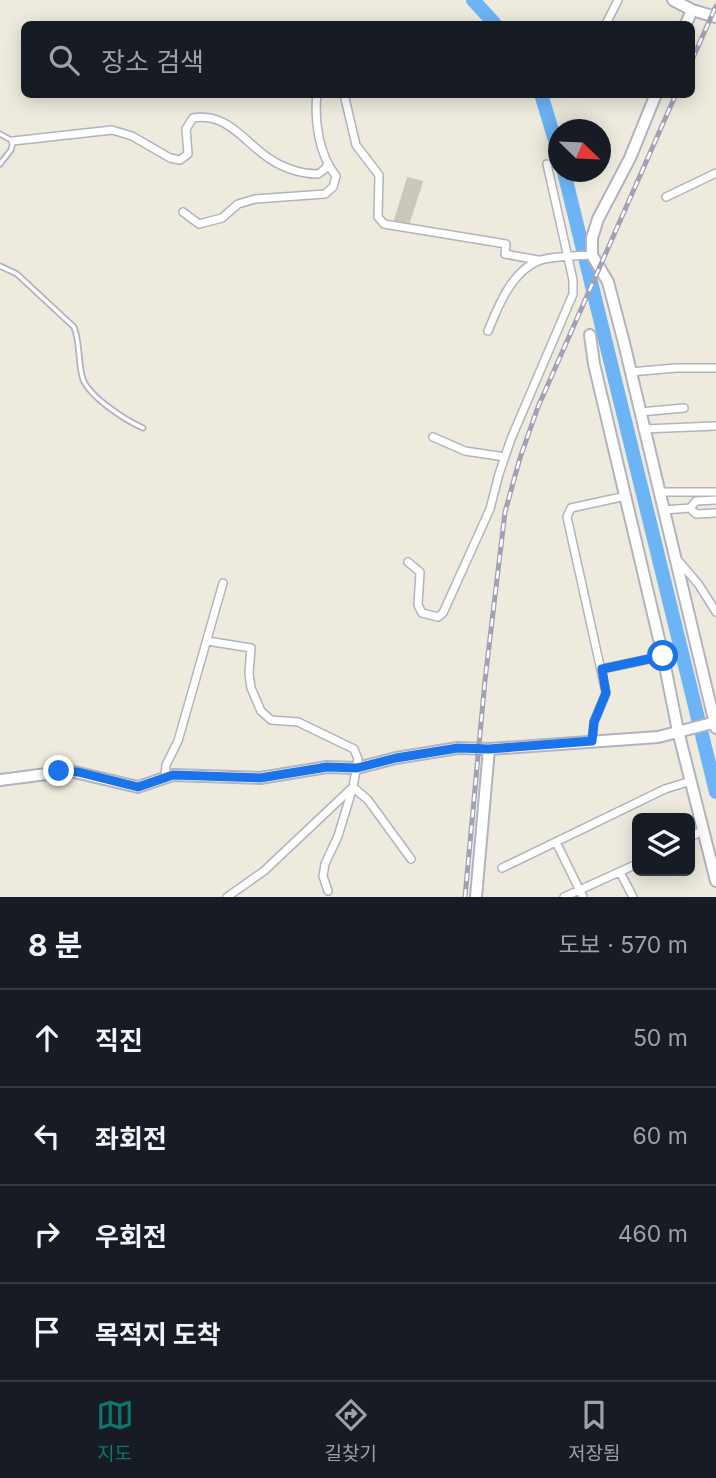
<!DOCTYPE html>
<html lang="ko">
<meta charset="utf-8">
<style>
:root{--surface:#171b24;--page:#20242c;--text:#f1f3f6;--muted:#9ea1a6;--line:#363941;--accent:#0f766e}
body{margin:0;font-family:Inter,"Noto Sans KR",sans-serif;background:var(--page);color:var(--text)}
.controls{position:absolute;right:21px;bottom:21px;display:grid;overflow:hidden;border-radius:10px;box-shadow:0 4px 18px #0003}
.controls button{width:63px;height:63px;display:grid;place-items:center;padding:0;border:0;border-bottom:2px solid var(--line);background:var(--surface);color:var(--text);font:35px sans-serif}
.compass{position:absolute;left:548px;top:119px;width:63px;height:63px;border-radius:50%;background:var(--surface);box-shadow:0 4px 18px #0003;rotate:113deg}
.stop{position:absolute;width:21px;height:21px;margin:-16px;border:5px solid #1a73e8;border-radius:50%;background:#fff}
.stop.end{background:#1a73e8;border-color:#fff;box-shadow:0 2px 7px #0008}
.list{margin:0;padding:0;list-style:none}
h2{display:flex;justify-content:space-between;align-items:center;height:91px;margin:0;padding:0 28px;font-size:30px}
h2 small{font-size:23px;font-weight:400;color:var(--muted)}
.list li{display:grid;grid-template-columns:46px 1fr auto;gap:21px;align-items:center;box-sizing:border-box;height:98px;padding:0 28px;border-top:2px solid var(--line)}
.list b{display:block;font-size:26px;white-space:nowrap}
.list em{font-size:23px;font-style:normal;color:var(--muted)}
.icon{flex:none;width:38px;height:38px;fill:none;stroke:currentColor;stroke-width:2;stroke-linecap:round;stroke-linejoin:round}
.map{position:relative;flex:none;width:716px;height:897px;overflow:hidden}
.search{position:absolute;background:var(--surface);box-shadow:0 4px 18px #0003;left:21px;right:21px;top:21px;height:77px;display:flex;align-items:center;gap:18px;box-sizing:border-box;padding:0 24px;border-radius:10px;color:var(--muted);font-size:26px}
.sheet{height:483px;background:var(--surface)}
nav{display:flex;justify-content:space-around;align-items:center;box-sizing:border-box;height:98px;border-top:2px solid var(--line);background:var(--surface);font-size:19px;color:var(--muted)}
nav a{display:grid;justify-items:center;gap:4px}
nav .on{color:var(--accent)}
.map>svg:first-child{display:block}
</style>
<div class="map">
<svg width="716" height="897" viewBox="0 0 716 897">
<rect width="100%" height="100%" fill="#eeebde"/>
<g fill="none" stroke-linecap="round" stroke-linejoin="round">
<path stroke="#6cb4f5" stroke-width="14" d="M473,0L495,24
M541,94L558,150
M564,172L716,792"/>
</g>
<path fill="#cac7bd" stroke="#cac7b7" stroke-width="2" d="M408,178L422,182L409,222L395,220Z"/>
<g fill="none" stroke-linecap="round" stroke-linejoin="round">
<g stroke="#b2b2c0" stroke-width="7">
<path id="lane" d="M0,134L13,141L11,150L0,164
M0,266L17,274L74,327C80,343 78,359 82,376C86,395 125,420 143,428"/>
</g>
<g stroke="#b2b2c0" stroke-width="10">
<path id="street" d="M606,24L618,0
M344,94L356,145L379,175L378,217L384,224L506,244L505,254L538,260
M13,141L112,130L132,136L170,158L180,160L188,154L186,129L193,118C225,113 241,137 263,154C278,166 298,174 318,174L325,169L327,165
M666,197L716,173
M183,212L199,224L222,218L238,204L255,199L325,194L333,187L336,176C319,155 314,121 317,94
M488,331C498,307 511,272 538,261C550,256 578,256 592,255
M630,372L676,368H716
M640,412L684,408
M643,429L716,426
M433,437L465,451L505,457
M659,492H716
M690,508L696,501L716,500
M664,510L690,508L696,514L716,513
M677,559L699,585L716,612
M408,562L420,572L418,605L422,613L438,617L443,613L490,509L499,474L511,439L573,294V280L547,164
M207,641L251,648L249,673L251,688L261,711L271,720L298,722L354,749L358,759L353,787L264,871L227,897
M602,669L663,656
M592,741L594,722L606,693L567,517L571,508L626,496
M165,776L166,765L178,741L223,583
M353,787L368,800L411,859
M690,837L704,830
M556,842L583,897
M502,868L665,789L691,781
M620,872L633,897
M328,891L323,876L325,864L338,836L353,787
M564,897L637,864"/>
</g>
<g stroke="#b2b2c0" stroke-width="14">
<path id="secondary" d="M673,0L692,10L716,17
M686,24L692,10
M656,94L630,158L598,219L592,238V255L608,282L624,343L716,728
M590,335L594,364L663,656L678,731L716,881
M0,780L70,771L138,787L173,775L260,778L327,767L357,768L396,758L458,748L489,749L658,737L716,722
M476,897L489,749"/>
</g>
<use href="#lane" stroke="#fff" stroke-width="3.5"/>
<use href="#street" stroke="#fff" stroke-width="7"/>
<use href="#secondary" stroke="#fff" stroke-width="10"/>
<g stroke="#a1a0b7" stroke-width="5">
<path id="rail" d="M692,60L716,6
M465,897L485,680L505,512L520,458L538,407L676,94"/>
</g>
<use href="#rail" stroke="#fff" stroke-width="2.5" stroke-dasharray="8" stroke-linecap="butt"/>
</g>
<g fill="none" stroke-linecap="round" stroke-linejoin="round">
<path stroke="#1a73e8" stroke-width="9" d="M59,771L78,772L138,787L173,775L260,778L327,767L357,768L396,758L458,748L489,749L592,741L594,722L606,693L602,669L663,656"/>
</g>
</svg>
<div class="controls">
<button><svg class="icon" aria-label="layers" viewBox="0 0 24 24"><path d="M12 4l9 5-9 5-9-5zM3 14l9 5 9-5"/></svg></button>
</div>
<svg class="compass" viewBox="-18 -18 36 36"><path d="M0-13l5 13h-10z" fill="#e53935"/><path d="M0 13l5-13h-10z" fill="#9ea1a6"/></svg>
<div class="stop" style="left:663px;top:656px"></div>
<div class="stop end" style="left:59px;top:771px"></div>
<div class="search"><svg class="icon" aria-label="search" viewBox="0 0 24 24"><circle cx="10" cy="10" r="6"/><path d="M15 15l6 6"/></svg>장소 검색</div>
</div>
<section class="sheet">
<h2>8 분<small>도보 · 570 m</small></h2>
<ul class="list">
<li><svg class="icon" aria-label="ahead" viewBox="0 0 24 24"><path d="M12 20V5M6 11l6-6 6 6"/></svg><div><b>직진</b></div><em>50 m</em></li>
<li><svg class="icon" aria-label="left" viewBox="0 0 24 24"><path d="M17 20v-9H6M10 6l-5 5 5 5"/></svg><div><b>좌회전</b></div><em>60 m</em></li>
<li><svg class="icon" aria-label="right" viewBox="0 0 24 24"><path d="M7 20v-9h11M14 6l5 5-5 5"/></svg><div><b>우회전</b></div><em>460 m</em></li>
<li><svg class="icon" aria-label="arrive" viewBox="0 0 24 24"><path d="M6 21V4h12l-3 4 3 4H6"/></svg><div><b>목적지 도착</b></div></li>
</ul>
</section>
<nav>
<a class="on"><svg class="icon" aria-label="map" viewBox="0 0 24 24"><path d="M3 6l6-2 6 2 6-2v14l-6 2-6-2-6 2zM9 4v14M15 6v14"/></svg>지도</a>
<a><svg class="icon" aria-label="directions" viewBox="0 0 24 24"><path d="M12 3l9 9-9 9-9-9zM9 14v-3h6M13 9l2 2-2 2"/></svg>길찾기</a>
<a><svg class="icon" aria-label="saved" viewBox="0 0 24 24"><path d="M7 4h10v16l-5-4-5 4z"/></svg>저장됨</a>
</nav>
